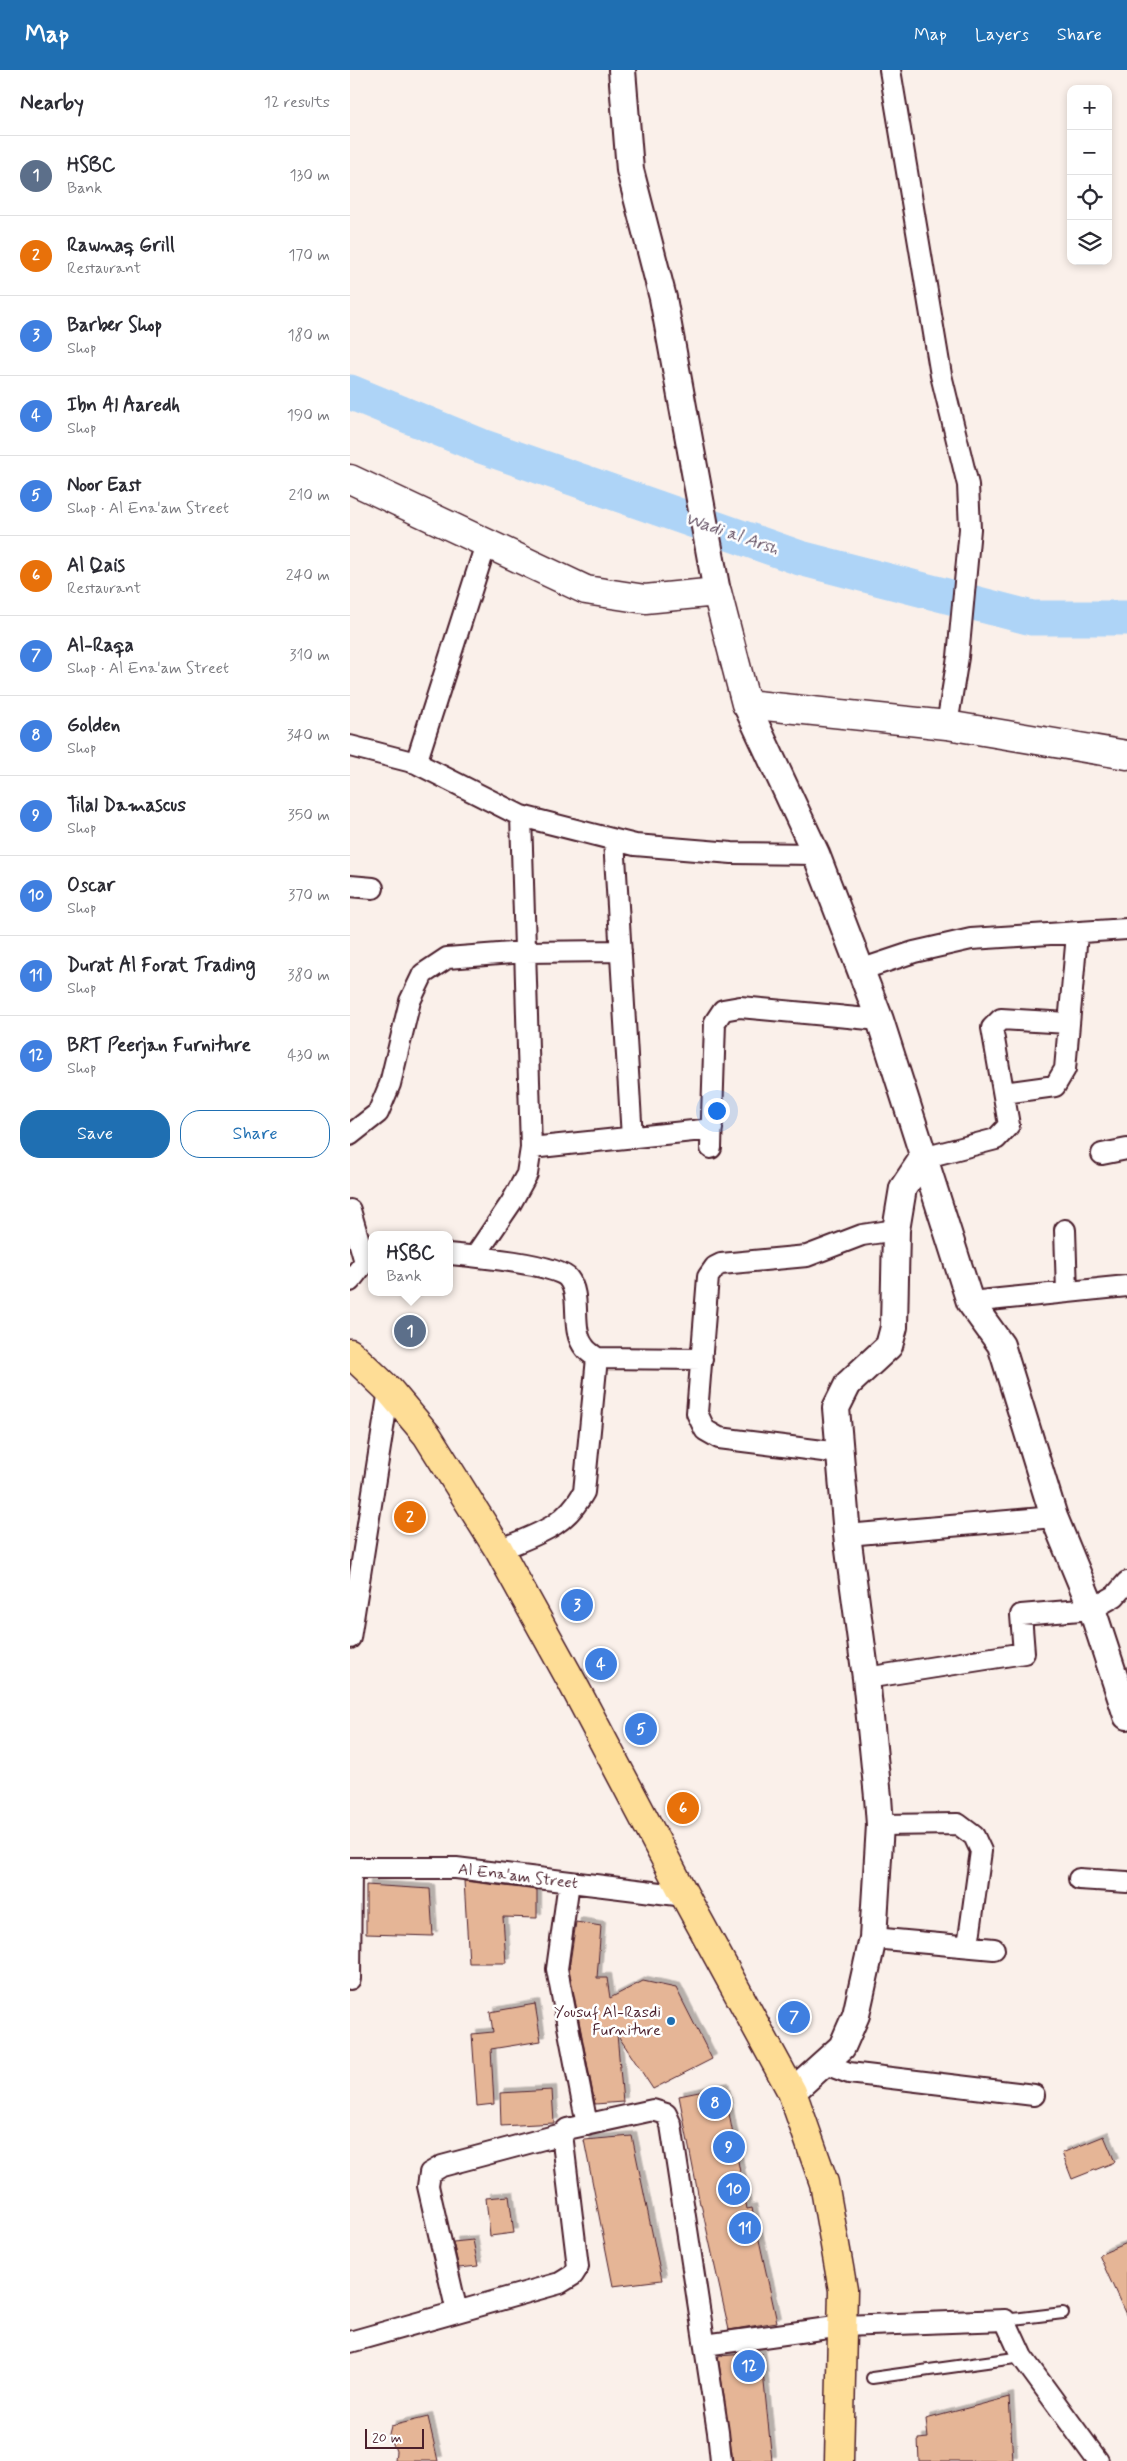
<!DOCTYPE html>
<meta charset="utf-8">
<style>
:root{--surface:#fff;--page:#f7f7f7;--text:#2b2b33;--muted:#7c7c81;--line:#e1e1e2;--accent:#1f6fb2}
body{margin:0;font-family:Mynerve,sans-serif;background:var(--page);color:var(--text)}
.controls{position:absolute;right:15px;top:15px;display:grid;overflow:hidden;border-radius:10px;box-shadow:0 2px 8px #0003}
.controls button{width:45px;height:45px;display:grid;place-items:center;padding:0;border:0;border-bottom:1px solid var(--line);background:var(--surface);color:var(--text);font:25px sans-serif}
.scale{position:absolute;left:15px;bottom:12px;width:59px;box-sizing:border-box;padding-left:5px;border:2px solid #4a1f2b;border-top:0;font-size:14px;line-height:18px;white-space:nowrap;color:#4a1f2b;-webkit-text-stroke:4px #fff;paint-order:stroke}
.you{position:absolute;left:366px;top:1040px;width:18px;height:18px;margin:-12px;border:4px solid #fff;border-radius:50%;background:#1a73e8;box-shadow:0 0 0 8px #1a73e833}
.badge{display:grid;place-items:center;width:32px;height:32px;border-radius:50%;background:var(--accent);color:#fff;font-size:16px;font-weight:700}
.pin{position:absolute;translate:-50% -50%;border:2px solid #fff;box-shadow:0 1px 5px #0006}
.popup{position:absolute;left:18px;top:1161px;width:85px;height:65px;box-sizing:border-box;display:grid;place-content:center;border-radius:10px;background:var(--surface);filter:drop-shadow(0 1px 4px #0005);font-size:16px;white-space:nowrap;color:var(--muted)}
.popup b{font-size:19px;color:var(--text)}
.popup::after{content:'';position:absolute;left:50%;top:100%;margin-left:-10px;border:10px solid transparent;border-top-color:var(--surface)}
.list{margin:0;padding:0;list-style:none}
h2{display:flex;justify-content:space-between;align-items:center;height:65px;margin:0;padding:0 20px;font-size:21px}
h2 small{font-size:16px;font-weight:400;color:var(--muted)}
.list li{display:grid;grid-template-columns:32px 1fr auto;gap:15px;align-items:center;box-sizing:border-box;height:80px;padding:0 20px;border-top:1px solid var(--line)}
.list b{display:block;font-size:19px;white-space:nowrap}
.list p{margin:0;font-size:16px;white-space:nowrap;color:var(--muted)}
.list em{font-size:16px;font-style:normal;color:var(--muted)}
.actions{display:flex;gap:10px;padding:15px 20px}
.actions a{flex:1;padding:11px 0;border:1px solid var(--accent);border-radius:20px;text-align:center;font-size:18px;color:var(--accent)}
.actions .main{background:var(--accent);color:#fff}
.icon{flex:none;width:28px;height:28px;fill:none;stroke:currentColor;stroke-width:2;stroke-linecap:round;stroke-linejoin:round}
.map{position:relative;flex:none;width:777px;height:2391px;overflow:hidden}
header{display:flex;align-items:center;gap:30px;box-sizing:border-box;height:70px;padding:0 25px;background:var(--accent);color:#fff}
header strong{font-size:24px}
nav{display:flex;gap:28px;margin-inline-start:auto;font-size:18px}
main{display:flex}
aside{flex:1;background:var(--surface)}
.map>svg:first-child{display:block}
</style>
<header>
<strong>Map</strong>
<nav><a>Map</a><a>Layers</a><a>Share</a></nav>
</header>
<main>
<aside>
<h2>Nearby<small>12 results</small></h2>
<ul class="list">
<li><span class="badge" style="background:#5c6f8a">1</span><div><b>HSBC</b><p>Bank</p></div><em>130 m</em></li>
<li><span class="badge" style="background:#e8710a">2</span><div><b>Rawnaq Grill</b><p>Restaurant</p></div><em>170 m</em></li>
<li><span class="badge" style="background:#3f7fe0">3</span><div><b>Barber Shop</b><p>Shop</p></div><em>180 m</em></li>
<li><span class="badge" style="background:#3f7fe0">4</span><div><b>Ibn Al Aaredh</b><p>Shop</p></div><em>190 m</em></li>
<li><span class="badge" style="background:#3f7fe0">5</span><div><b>Noor East</b><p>Shop · Al Ena'am Street</p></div><em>210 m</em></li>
<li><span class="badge" style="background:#e8710a">6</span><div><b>Al Qais</b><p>Restaurant</p></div><em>240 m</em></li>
<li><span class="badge" style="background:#3f7fe0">7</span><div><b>Al-Raqa</b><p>Shop · Al Ena'am Street</p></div><em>310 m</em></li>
<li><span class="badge" style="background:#3f7fe0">8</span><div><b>Golden</b><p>Shop</p></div><em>340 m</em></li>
<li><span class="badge" style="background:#3f7fe0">9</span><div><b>Tilal Damascus</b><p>Shop</p></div><em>350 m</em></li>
<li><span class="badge" style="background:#3f7fe0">10</span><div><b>Oscar</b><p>Shop</p></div><em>370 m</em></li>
<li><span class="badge" style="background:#3f7fe0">11</span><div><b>Durat Al Forat Trading</b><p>Shop</p></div><em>380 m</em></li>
<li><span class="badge" style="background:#3f7fe0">12</span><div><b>BRT Peerjan Furniture</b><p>Shop</p></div><em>430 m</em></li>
</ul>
<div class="actions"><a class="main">Save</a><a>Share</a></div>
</aside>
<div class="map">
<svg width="777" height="2391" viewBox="0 0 777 2391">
<defs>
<filter id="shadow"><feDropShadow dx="4.5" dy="-4.5" stdDeviation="0" flood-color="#0004"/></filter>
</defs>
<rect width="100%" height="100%" fill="#faf0ea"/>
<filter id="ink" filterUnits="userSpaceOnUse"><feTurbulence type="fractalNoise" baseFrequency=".02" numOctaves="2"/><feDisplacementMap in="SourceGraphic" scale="10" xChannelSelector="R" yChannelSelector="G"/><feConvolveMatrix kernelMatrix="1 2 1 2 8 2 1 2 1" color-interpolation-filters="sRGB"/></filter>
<g filter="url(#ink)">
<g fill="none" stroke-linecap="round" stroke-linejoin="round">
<path stroke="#aed4f7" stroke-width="35" d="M0,322L131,376L450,488L682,548H777"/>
</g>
<path fill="#e5b596" stroke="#4a1f2b" filter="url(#shadow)" d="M114,1811L187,1820V1848L153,1847L156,1893H119Z
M16,1815L80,1819L83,1866L16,1864Z
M226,1852L251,1856L247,1908H257L260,1928L293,1911L326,1918L362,1989L303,2019L267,1964L273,2032L245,2034L219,1899Z
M185,1934L191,1971L141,1979L144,2034L127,2036L122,1964L143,1962L140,1942Z
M374,2017L397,2139L402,2138L427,2252L379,2260L351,2134H350L329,2026Z
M202,2020L204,2053L151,2056L150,2023Z
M282,2066L312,2210L263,2216L234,2070Z
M754,2066L765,2092L722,2109L712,2083Z
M159,2126L164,2163L140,2166L136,2128Z
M123,2170L128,2196L109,2198L103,2172Z
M777,2173V2247L749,2185Z
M411,2283L422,2391H383L368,2286Z
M659,2327L663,2391H569L568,2369L578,2368L576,2349Z
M78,2347L88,2391H45L46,2381L39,2364L41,2356Z"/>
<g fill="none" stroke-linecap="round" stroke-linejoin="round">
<g stroke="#4a1f2b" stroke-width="14">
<path id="service" d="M655,2250L713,2243
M522,2308L672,2287"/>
</g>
<g stroke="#4a1f2b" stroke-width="24">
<path id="minor" d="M540,0L591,305L618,415L620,459L608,587L597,655
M136,474L66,693L171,746L285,775L382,783L466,784
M0,676L66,693
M264,770L282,1068
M0,816L23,818
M510,900L564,882L621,869L777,859
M654,1023L705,1016L715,999L727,864
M0,1065L28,1043L40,1014L60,931L73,904L97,888L175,882L271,881
M181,1078L362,1059
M361,1078L365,952L373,940L390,937L530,950
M752,1084L777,1079
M573,1088L646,1069L659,1055L642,958L651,949L718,953
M0,1140L15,1192
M715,1160L717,1222
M99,1184C120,1186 207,1194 218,1208C233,1227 219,1259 235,1278C238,1282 243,1285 247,1288L352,1289
M125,1186L161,1133L177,1104L181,1078L171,746
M0,1211L15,1192L21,1190
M620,1232L777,1216
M489,1383L369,1368L355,1360L347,1343L358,1207L365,1197L371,1194L457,1186L512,1165L546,1160
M497,1465L704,1447
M149,1480C186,1464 213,1459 234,1422L247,1288
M0,1568L39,1320
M516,1608L674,1583L671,1545L742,1539L765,1526L777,1512
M530,1755L608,1754L624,1766L631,1781L618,1876
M0,1798H106L335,1826
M729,1809L777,1812
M219,1812L207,1899L237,2055
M523,1868L644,1879
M0,1909L1,1798
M475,1994L499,2003L684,2025
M107,2242L78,2116L80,2103L92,2096L212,2064
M0,2272L210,2213L223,2205L228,2197L212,2064L217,2059L303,2040L316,2044L321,2055L368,2362L371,2391
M355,2275L493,2256L655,2250L672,2287L748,2391"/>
</g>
<g stroke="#4a1f2b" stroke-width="30">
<path id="tertiary" d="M272,0L280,100L313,228L367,522
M396,634L466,784L530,950L620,1232L651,1275L704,1447L742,1539L777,1646
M442,2022L492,1977L506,1945L523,1868L530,1755L528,1727L516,1608L497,1465L486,1338L498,1314L539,1276L544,1257L546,1160L553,1118L573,1088"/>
</g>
<g stroke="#4a1f2b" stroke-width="31">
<path id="secondary" d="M0,409L236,520L295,529L367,522L396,634L597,655L777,685"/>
</g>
<g stroke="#4a1f2b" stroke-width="31">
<path id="primary" d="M0,1283L39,1320L77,1365L149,1480L222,1612L335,1826L442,2022L474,2113L493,2220L489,2391"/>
</g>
<use href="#service" stroke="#fff" stroke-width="10"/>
<use href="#minor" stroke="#fff" stroke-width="20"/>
<use href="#tertiary" stroke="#fff" stroke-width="26"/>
<use href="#secondary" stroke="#fff" stroke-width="28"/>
<use href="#primary" stroke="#fedd96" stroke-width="28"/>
</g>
</g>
<circle fill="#1f6fb2" stroke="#fff" stroke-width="2" cx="321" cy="1951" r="5"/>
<g text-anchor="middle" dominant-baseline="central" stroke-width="5" stroke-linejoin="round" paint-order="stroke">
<g font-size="16" fill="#4a1f2b" stroke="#fff">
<text transform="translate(168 1806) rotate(7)">Al Ena'am Street</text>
</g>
<g font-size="16" fill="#4a1f2b" stroke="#fff" text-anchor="end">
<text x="311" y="1942">Yousuf Al-Rasdi<tspan x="311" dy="18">Furniture</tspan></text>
</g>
<g font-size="18" font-style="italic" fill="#685568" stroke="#fff">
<text transform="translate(382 464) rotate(19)">Wadi al Arsh</text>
</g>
</g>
</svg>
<div class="controls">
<button>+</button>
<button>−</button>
<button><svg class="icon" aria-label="locate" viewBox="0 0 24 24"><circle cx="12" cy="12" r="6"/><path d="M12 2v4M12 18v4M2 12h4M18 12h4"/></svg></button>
<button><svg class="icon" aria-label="layers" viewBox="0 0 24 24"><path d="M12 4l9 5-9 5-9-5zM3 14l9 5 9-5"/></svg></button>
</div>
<div class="scale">20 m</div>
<div class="you"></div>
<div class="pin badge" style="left:60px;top:1261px;background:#5c6f8a">1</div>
<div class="popup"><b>HSBC</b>Bank</div>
<div class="pin badge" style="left:60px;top:1447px;background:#e8710a">2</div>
<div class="pin badge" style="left:227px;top:1535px;background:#3f7fe0">3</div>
<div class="pin badge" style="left:251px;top:1594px;background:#3f7fe0">4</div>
<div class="pin badge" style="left:291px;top:1659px;background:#3f7fe0">5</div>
<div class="pin badge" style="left:333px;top:1738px;background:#e8710a">6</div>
<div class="pin badge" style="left:444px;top:1947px;background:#3f7fe0">7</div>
<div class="pin badge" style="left:365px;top:2033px;background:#3f7fe0">8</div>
<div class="pin badge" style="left:379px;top:2077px;background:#3f7fe0">9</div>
<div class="pin badge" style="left:384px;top:2119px;background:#3f7fe0">10</div>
<div class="pin badge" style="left:395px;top:2158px;background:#3f7fe0">11</div>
<div class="pin badge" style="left:399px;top:2296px;background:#3f7fe0">12</div>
</div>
</main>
